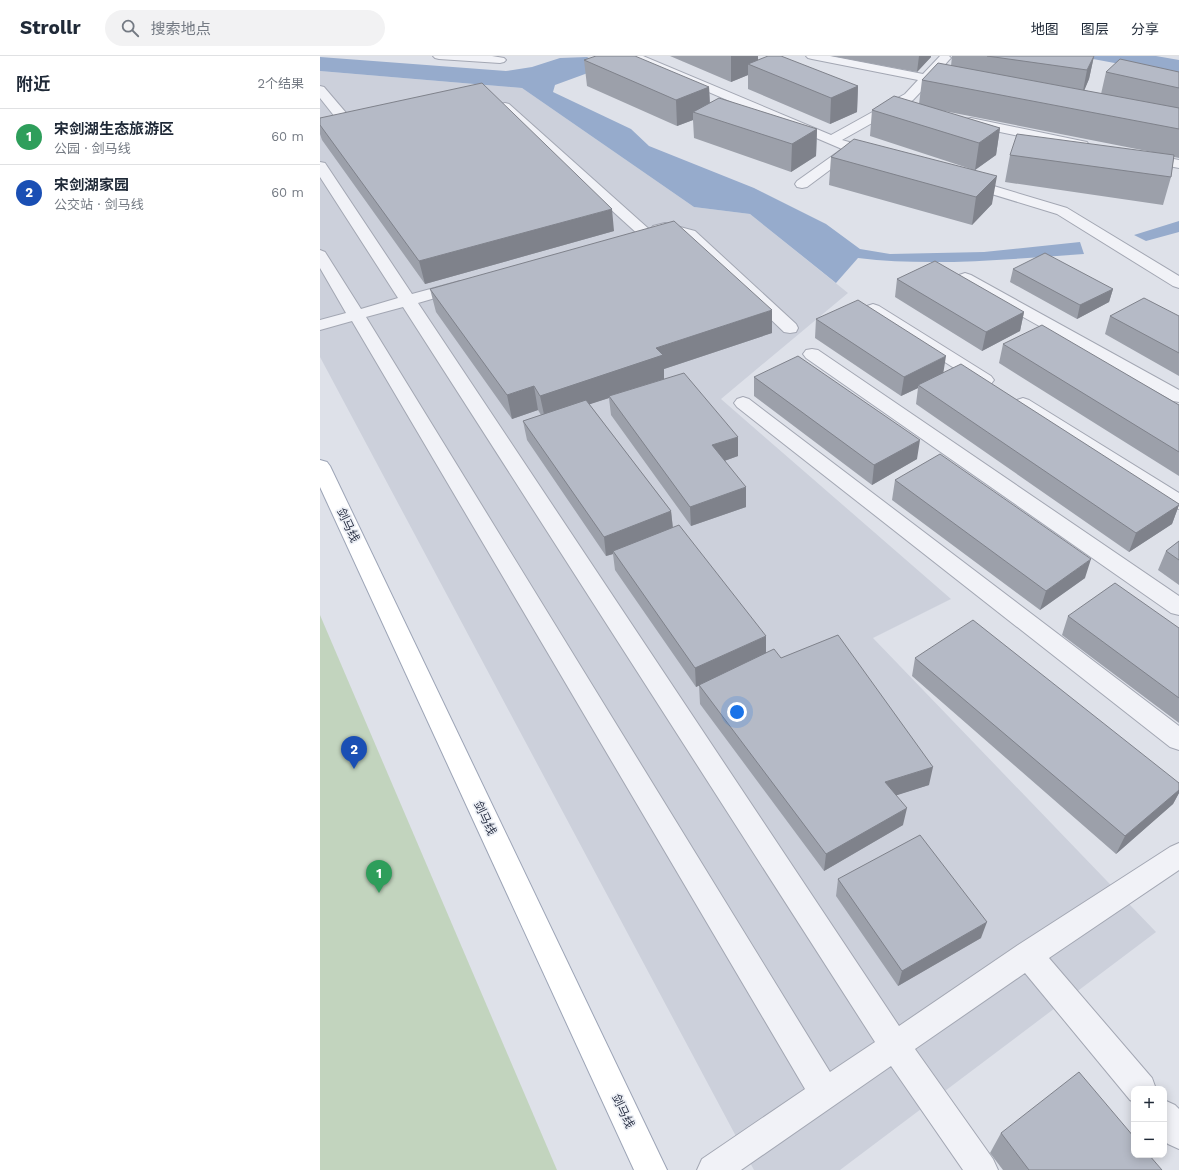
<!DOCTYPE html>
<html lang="zh">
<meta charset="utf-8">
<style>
:root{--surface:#fff;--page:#f2f2f3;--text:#1f2937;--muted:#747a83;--line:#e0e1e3;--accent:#ea580c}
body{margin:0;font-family:"Work Sans","Noto Sans SC",sans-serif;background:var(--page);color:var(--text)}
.controls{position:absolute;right:12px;bottom:12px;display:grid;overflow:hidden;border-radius:8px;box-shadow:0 2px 10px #0003}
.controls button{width:36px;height:36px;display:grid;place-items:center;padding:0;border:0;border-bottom:1px solid var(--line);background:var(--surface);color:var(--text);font:20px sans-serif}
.you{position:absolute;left:417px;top:656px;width:14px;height:14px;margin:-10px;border:3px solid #fff;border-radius:50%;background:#1a73e8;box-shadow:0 0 0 6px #1a73e833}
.badge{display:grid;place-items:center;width:26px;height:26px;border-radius:50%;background:var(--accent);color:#fff;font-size:13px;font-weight:700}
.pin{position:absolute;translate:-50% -33px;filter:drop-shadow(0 1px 2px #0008)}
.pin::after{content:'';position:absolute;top:21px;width:14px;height:12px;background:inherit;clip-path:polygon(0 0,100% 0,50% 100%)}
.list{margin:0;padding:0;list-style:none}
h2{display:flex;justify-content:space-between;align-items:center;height:52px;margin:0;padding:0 16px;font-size:17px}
h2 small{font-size:13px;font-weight:400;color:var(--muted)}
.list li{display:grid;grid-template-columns:26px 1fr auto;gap:12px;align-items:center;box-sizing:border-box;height:56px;padding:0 16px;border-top:1px solid var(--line)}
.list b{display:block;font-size:15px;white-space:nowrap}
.list p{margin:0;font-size:13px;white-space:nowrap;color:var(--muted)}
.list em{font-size:13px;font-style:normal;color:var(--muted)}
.icon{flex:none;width:22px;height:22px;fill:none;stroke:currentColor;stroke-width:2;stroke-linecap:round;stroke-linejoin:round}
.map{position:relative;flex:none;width:859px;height:1114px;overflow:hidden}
header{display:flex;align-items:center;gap:24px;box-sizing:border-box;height:56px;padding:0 20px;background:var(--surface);border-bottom:1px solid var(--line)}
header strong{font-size:19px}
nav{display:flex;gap:22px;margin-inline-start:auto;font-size:14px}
.search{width:280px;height:36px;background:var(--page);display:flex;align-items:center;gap:10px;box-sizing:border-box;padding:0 14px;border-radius:22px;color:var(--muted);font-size:15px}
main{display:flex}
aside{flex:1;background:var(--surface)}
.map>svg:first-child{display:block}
</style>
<header>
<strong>Strollr</strong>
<div class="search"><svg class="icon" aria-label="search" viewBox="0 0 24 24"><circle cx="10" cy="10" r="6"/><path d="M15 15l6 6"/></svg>搜索地点</div>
<nav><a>地图</a><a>图层</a><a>分享</a></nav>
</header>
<main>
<aside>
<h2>附近<small>2个结果</small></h2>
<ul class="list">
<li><span class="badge" style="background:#2e9e5b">1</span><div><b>宋剑湖生态旅游区</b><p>公园 · 剑马线</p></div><em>60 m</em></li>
<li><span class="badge" style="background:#1a4fb4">2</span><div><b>宋剑湖家园</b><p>公交站 · 剑马线</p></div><em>60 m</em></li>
</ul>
</aside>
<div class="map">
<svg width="859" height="1114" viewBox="0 0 859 1114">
<rect width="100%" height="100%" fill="#dee1e9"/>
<path fill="#ccd0db" d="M0,15L202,32L374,151L430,158L528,237L401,343L631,543L553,582L836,876L520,1114H434L0,301Z"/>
<path fill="#c2d4be" d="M0,559L237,1114H0Z"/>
<path fill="#96abcc" d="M757,0H836L859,4V19Z
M0,1L186,15L212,11L240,2L267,1L282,8L276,14L235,29L233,36L311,73L329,90L434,132L506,168L540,193L570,198L664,196L760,186L764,198C689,203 613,211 538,202L516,227L430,158L374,151L202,32L0,15Z
M859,165V176L826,185L814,179Z"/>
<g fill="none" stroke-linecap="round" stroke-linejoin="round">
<g stroke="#a3a7b3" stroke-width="2">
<path id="minor" d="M113,0H172L184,2L186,4L184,6L180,7L119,3L115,2Z
M307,0H323L511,79L585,38L598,24L492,3L488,2L486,0H510L603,18L620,0H629L631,2L629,4L614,21L638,25L640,28L638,31L634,32L609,27L593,44L522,84L560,95L562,98L560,101L555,102L534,96L487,131L482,132L477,131L475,128L477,125L522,93L309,2Z
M0,30L4,31L33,65L34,68L33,71H23L0,42Z
M185,47L189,48L330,174L332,177L330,180L325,181L320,180L181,54L179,51L181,48Z
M651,62L762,85L767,86L769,89L767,92L762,93L646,69L645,66L646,63Z
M823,97L859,104V112L818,104L816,101L818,98Z
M0,106L5,107L92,238L140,225L146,227L148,230L146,233L98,247L579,970L698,889L850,791L859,787V814L729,902L832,1022L836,1033H814V1046L810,1044L705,917L595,993L673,1103L678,1114H643L571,1010L421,1114H377L382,1103L485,1033L32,265L0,274V264L26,257L0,212V194L5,196L41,253L78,242L0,121ZM83,251L555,986L510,1016L46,261Z
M647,122L747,152L859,220V232L853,230L737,158L642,129L640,126L642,123Z
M345,167L375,175L476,268L478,272L476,276L470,277L464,276L365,181L345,176L338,177L333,176L331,173L333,170Z
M645,217L651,219L859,334V346L853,345L639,225L637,222L639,219Z
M553,248L559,250L671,320L674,324L671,328L665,329L659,328L547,256L545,253L547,250Z
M492,293L498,294L859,540V559L851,557L486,302L483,298L486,294Z
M423,341L429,343L859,670V694L850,691L417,351L414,347L417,343Z
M703,342L709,344L859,437V453L852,451L697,352L694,348L697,344Z
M844,1044L855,1049L859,1053V1093L848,1088L844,1084Z"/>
</g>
<g stroke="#9ca4b6" stroke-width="2">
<path id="major" d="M0,404L7,406L10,410L347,1114H314L0,431Z"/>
</g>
<use href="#minor" fill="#f1f2f7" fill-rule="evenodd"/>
<use href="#major" fill="#fff" fill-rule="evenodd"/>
</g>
<path fill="#9ca0aa" d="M350,0H438V4L538,30L537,56L510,68L428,33V19L411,26Z
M512,0H611V1L597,16Z
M632,0H774L769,23L764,34L781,38L786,16H859V102L854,101L851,121L843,149L685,126L690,99L832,96L619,54L680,72L676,99L655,114L672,148L652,169L509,129L511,101L654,114L550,80L552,54L599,48L602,24L631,10Z
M264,4L389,31L390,46L497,73L496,100L471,116L374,82L373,64L357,70L267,30Z
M0,62L294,175L105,228L2,84L0,78Z
M693,213L793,233L789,246L757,263L690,226Z
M577,223L704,256L700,275L662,295L575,241Z
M110,233L452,277L344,313V323L418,400L404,405L426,451L371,470L291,359L289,342L269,348L351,455L353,472L446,597L461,602L609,729L576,739L583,769L504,815L380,648L379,629L376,631L295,514L293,498L286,500L207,384L203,365L221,359L218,354L192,363L116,256Z
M790,260H859V320L785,278Z
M496,263L623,316L859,448V449L852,468L809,496L596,348L598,332L581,340L495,282Z
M683,288L859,349V420L679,307Z
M434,321L597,403L552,429L434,340Z
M575,424L765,522L720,554L572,444Z
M859,485V529L838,514L846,495Z
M748,560L859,572V667L742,579Z
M595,602L859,727V737L853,748L796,798L592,620Z
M518,823L661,882L578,930L516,840Z
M681,1077L842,1114H683L670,1097Z"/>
<path fill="#7f828b" d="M411,0H438V12L428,8V19L411,26Z
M599,0H611V1L597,16Z
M774,0L769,23L762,40L767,14Z
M538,30L537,56L510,68L511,42Z
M389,31L390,57L373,56V64L357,70L356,44Z
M680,72L676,99L655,114L659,87Z
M497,73L496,100L471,116L472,88Z
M677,120L672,148L652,169L656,141Z
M292,153L294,175L105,228L99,205Z
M793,233L789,246L757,263L760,249Z
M452,254V277L344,313V323L289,340V342L225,363L220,340L336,292Z
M704,256L700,275L662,295L666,276Z
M626,300L623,319L598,329V332L581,340L584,321Z
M214,330L218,354L192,363L187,339Z
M418,381V400L393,409L392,389Z
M600,384L597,403L552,429L554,409Z
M426,431V451L371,470L370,451Z
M859,449L852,468L809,496L816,477Z
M351,455L353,474L293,495V498L286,500L284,481Z
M771,503L765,522L720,554L726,535Z
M446,580V599L376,631L375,612Z
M613,711L609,729L562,744L565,726Z
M859,734V737L853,748L796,798L805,780Z
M587,752L583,769L504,815L506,798Z
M667,866L661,882L578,930L582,915Z"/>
<path fill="#b5bac6" stroke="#7f828b" d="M276,0H315L389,31L356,44L264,4Z
M448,0H461L538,30L511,42L428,8Z
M667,0H774L767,14Z
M800,3L859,16V32L786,16Z
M618,7L859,52V73L602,24Z
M162,27L292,153L99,205L0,69V62Z
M574,40L680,72L659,87L552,54Z
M399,42L497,73L472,88L373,56Z
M697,78L854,99L851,121L690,99Z
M534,83L677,120L656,141L511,101Z
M354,165L452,254L336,292L343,299L220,340L214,330L187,339L110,233Z
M725,197L793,233L760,249L693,213Z
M615,205L704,256L666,276L577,223Z
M824,242L859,260V297L790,260Z
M538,244L626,300L584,321L496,263Z
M722,269L859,349V396L683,288Z
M478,300L600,384L554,409L434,321Z
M641,308L859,448V449L816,477L598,329Z
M364,317L418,381L392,389L426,431L370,451L289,340Z
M266,344L351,455L284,481L203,365Z
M620,398L771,503L726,535L575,424Z
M359,469L446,580L375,612L293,495Z
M859,485V504L846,495Z
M795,527L859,572V642L748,560Z
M653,564L859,727V734L805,780L595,602Z
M518,579L613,711L565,726L587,752L506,798L379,629L454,593L461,602Z
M600,779L667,866L582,915L518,823Z
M759,1016L814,1081V1099H829L842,1114H709L681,1077Z"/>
<g text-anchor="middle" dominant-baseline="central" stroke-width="3.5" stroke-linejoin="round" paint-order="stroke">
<g font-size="12" fill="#262d41" stroke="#edf0f6">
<text transform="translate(28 469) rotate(65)">剑马线</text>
<text transform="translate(165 762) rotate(65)">剑马线</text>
<text transform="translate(303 1055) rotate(65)">剑马线</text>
</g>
</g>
</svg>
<div class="controls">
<button>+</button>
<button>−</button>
</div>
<div class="you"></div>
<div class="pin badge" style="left:59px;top:837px;background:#2e9e5b">1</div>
<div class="pin badge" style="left:34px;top:713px;background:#1a4fb4">2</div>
</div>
</main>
